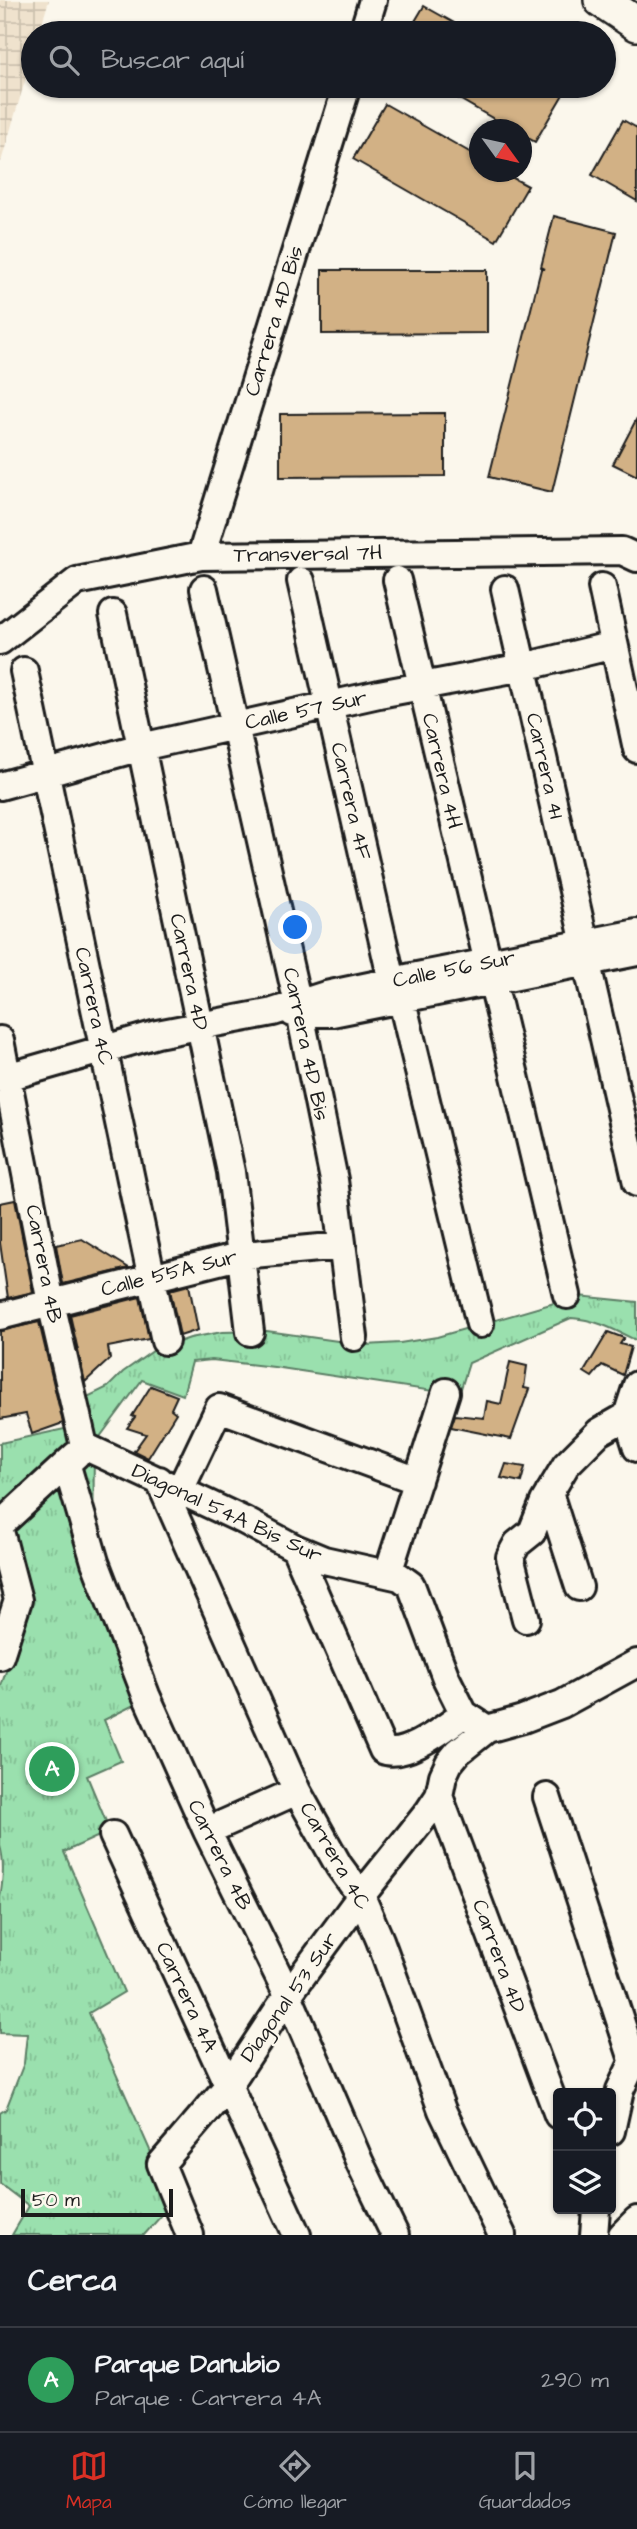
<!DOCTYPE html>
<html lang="es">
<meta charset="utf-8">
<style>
:root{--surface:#171b24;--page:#20242c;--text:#f1f3f6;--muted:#9ea1a6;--line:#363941;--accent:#d93025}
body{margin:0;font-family:"Architects Daughter",sans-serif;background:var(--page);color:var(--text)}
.controls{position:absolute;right:21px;bottom:21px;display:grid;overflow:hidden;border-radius:7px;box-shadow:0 2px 5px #0004}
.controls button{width:63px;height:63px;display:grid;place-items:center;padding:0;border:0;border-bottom:2px solid var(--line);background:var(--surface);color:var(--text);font:35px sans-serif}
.compass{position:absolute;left:469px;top:119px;width:63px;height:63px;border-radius:50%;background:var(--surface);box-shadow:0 2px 5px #0004;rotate:123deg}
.scale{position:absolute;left:21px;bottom:18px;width:152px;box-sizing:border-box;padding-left:7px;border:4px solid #1c1c1c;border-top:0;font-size:19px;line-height:24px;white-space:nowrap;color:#1c1c1c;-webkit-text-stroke:5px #fbf7ec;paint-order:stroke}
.you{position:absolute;left:296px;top:928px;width:24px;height:24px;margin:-18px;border:5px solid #fff;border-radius:50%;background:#1a73e8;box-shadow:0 0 0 10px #1a73e833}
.badge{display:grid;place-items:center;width:46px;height:46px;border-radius:50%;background:var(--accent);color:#fff;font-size:23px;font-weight:700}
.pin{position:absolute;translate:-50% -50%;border:4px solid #fff;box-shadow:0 2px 7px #0006}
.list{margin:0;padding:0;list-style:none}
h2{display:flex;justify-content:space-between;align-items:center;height:91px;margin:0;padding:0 28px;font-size:30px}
h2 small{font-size:23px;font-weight:400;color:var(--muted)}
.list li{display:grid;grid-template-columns:46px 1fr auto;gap:21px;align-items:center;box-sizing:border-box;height:105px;padding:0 28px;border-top:2px solid var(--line)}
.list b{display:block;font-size:26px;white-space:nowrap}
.list p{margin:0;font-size:23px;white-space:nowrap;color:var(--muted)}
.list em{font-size:23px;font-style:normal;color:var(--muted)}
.icon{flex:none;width:38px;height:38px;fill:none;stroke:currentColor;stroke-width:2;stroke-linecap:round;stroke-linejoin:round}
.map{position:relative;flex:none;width:637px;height:2235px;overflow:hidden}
.search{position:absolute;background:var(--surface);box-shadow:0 2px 5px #0004;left:21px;right:21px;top:21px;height:77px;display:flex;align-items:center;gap:18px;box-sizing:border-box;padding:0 24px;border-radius:38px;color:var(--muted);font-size:26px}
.sheet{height:196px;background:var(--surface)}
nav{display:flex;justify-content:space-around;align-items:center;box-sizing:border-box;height:98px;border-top:2px solid var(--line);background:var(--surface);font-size:19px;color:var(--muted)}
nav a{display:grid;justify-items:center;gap:4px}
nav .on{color:var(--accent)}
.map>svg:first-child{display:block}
</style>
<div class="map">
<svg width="637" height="2235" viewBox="0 0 637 2235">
<defs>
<pattern id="industrial-grid" width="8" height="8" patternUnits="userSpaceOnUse" patternTransform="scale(1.75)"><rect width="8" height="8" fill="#efe2cd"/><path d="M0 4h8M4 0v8" fill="none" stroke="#ccc1af"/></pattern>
<pattern id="park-tufts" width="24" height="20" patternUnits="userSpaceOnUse" patternTransform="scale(1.75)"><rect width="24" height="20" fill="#9ae0ae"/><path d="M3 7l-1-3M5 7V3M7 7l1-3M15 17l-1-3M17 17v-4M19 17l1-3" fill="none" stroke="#84c095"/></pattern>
</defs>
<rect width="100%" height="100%" fill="#fbf7ec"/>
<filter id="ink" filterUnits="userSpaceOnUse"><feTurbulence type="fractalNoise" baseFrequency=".0143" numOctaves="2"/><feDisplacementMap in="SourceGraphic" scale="14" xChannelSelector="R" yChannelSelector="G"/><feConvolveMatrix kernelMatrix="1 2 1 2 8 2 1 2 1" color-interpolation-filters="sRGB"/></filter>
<g filter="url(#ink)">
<path fill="url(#industrial-grid)" d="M0,0H49L39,33H33V54L0,165Z"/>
<path fill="url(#park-tufts)" stroke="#5b7e65" stroke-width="2" d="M578,1296L637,1302V1341C615,1330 595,1319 571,1318L469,1363L459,1395L274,1367L212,1360L192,1362L183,1395L142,1380L94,1445L93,1563L146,1699L104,1720L121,1761L87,1776L110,1831L64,1852L124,1992L89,2013L157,2166L170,2206L144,2235H12L29,2206L0,2184V2113L6,2109L24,2063L27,2034L0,2033V1897C3,1881 5,1863 0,1846V1689L25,1616L0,1558V1443L83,1425L79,1401L108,1387L123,1372L153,1351L190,1338L222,1332L267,1331L366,1345L400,1343L437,1337Z"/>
<path fill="#d2b185" stroke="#1c1c1c" stroke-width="2" d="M424,6L472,33H408Z
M437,86H568L535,142L522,135V130H513Z
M385,104L480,158V172H502L528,186L496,241L353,159Z
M623,120L637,128V201L592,175Z
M554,216L616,232L552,492L489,477L541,269H545L541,267Z
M322,270H487V333L322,334Z
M445,413V476L280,477V414Z
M637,418V476L613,464Z
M15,1200L33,1292L8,1298L0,1243V1203Z
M82,1239L129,1268L63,1284L56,1245Z
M189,1285L198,1330L180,1336L170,1290Z
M140,1297L149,1339L108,1347L110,1359L85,1382L70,1315Z
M39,1322L63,1423L32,1434L26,1414L0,1419V1331Z
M608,1332L624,1338L620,1344L631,1347L623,1375L602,1365L592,1377L584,1372Z
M510,1362L527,1366L524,1388L529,1389L511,1439L451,1427L455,1415L484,1418L487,1401L501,1404Z
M151,1386L177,1396L171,1409L176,1413L148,1458L134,1451L146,1434L127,1428L135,1417L132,1416Z
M506,1464L525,1467L521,1482L501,1478Z"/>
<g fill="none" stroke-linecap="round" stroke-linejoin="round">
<g stroke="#1c1c1c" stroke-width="32">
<path id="minor" d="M363,33L373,0
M201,556L347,86
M397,580L488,963
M301,581L392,981
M602,587L637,749
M204,589L300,1013L334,1180L354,1337
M505,589L585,944
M113,614L231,1172L250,1332
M0,641L77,581L201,556L622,551L637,558
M24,671L165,1341
M0,786L141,747L379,694L523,667L614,645
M587,964L637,1183
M493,983L567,1295
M402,1001L480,1324
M293,1013H332L637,952
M0,1040L51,1303L84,1446
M0,1079L157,1034L273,1012L326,995L412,977L637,933
M0,1316L243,1255L341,1246
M637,1385L627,1416L637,1448
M84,1446L245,1521L295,1548L324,1560L400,1577L411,1585L446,1678L464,1714L487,1729
M67,1466L95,1562L146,1695L207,1831L288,1995L360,2163L395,2235
M159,1480L297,1791L339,1866L361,1896L380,1940L442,2110L502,2235
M180,1490L219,1408L418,1481
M549,1493L579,1587
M0,1525L76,1455
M0,1531L18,1600L0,1656
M295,1548L383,1750C406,1760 445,1727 464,1714
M388,1573L446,1392
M526,1619L510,1557L517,1544L532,1532L544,1502L566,1465L599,1432L627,1416
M439,1796L558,2115
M547,1797L633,2060
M207,1831L297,1791
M113,1835L297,2235
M611,2131L620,2090L637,2054
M190,2235L161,2164L228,2086L288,1995L361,1896L429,1811L439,1796L443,1776L449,1763L458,1752L487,1729L523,1719L562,1704L637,1663
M594,2235L596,2209
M622,2235L637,2220"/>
</g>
<g stroke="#1c1c1c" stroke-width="38">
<path id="major" d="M601,0L637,24"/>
</g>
<use href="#minor" stroke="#fbf7ec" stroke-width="26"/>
<use href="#major" stroke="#fbf7ec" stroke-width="33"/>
</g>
</g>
<g text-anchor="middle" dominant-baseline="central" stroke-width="5" stroke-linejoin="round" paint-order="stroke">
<g font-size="21" fill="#1c1c1c" stroke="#fbf7ec">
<text transform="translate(274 321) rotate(-73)">Carrera 4D Bis</text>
<text transform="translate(308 554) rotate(-1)">Transversal 7H</text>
<text transform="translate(306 710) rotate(-12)">Calle 57 Sur</text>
<text transform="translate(545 766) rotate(77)">Carrera 4I</text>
<text transform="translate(442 771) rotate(77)">Carrera 4H</text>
<text transform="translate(351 801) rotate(77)">Carrera 4F</text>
<text transform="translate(454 969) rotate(-11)">Calle 56 Sur</text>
<text transform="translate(189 972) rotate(78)">Carrera 4D</text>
<text transform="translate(94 1006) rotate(78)">Carrera 4C</text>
<text transform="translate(306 1044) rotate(78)">Carrera 4D Bis</text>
<text transform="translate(44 1264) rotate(79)">Carrera 4B</text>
<text transform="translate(169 1273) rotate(-14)">Calle 55A Sur</text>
<text transform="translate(227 1513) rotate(25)">Diagonal 54A Bis Sur</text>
<text transform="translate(220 1855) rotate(64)">Carrera 4B</text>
<text transform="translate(335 1856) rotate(60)">Carrera 4C</text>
<text transform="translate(499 1956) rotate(70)">Carrera 4D</text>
<text transform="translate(187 1997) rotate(65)">Carrera 4A</text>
<text transform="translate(289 1997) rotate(-55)">Diagonal 53 Sur</text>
</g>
</g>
</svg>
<div class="controls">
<button><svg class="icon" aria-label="locate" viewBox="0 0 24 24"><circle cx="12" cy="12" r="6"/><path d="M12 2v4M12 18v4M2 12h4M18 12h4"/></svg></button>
<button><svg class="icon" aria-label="layers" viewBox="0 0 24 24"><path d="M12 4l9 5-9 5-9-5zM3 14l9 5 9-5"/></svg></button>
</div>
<svg class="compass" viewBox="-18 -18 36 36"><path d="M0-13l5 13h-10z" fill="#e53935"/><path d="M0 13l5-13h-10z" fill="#9ea1a6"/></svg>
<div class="scale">50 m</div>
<div class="you"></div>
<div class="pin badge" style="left:52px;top:1769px;background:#2e9e5b">A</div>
<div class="search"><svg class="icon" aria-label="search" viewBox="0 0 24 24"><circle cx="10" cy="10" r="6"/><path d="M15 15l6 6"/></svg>Buscar aquí</div>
</div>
<section class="sheet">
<h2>Cerca<small></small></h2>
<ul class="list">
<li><span class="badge" style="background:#2e9e5b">A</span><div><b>Parque Danubio</b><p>Parque · Carrera 4A</p></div><em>290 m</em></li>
</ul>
</section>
<nav>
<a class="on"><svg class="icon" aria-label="map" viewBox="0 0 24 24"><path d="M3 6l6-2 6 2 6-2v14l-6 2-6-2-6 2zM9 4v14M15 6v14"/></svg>Mapa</a>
<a><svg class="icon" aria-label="directions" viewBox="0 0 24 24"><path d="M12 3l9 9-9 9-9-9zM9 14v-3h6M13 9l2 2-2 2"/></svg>Cómo llegar</a>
<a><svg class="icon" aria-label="saved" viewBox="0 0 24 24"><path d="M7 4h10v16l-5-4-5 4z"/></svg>Guardados</a>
</nav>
